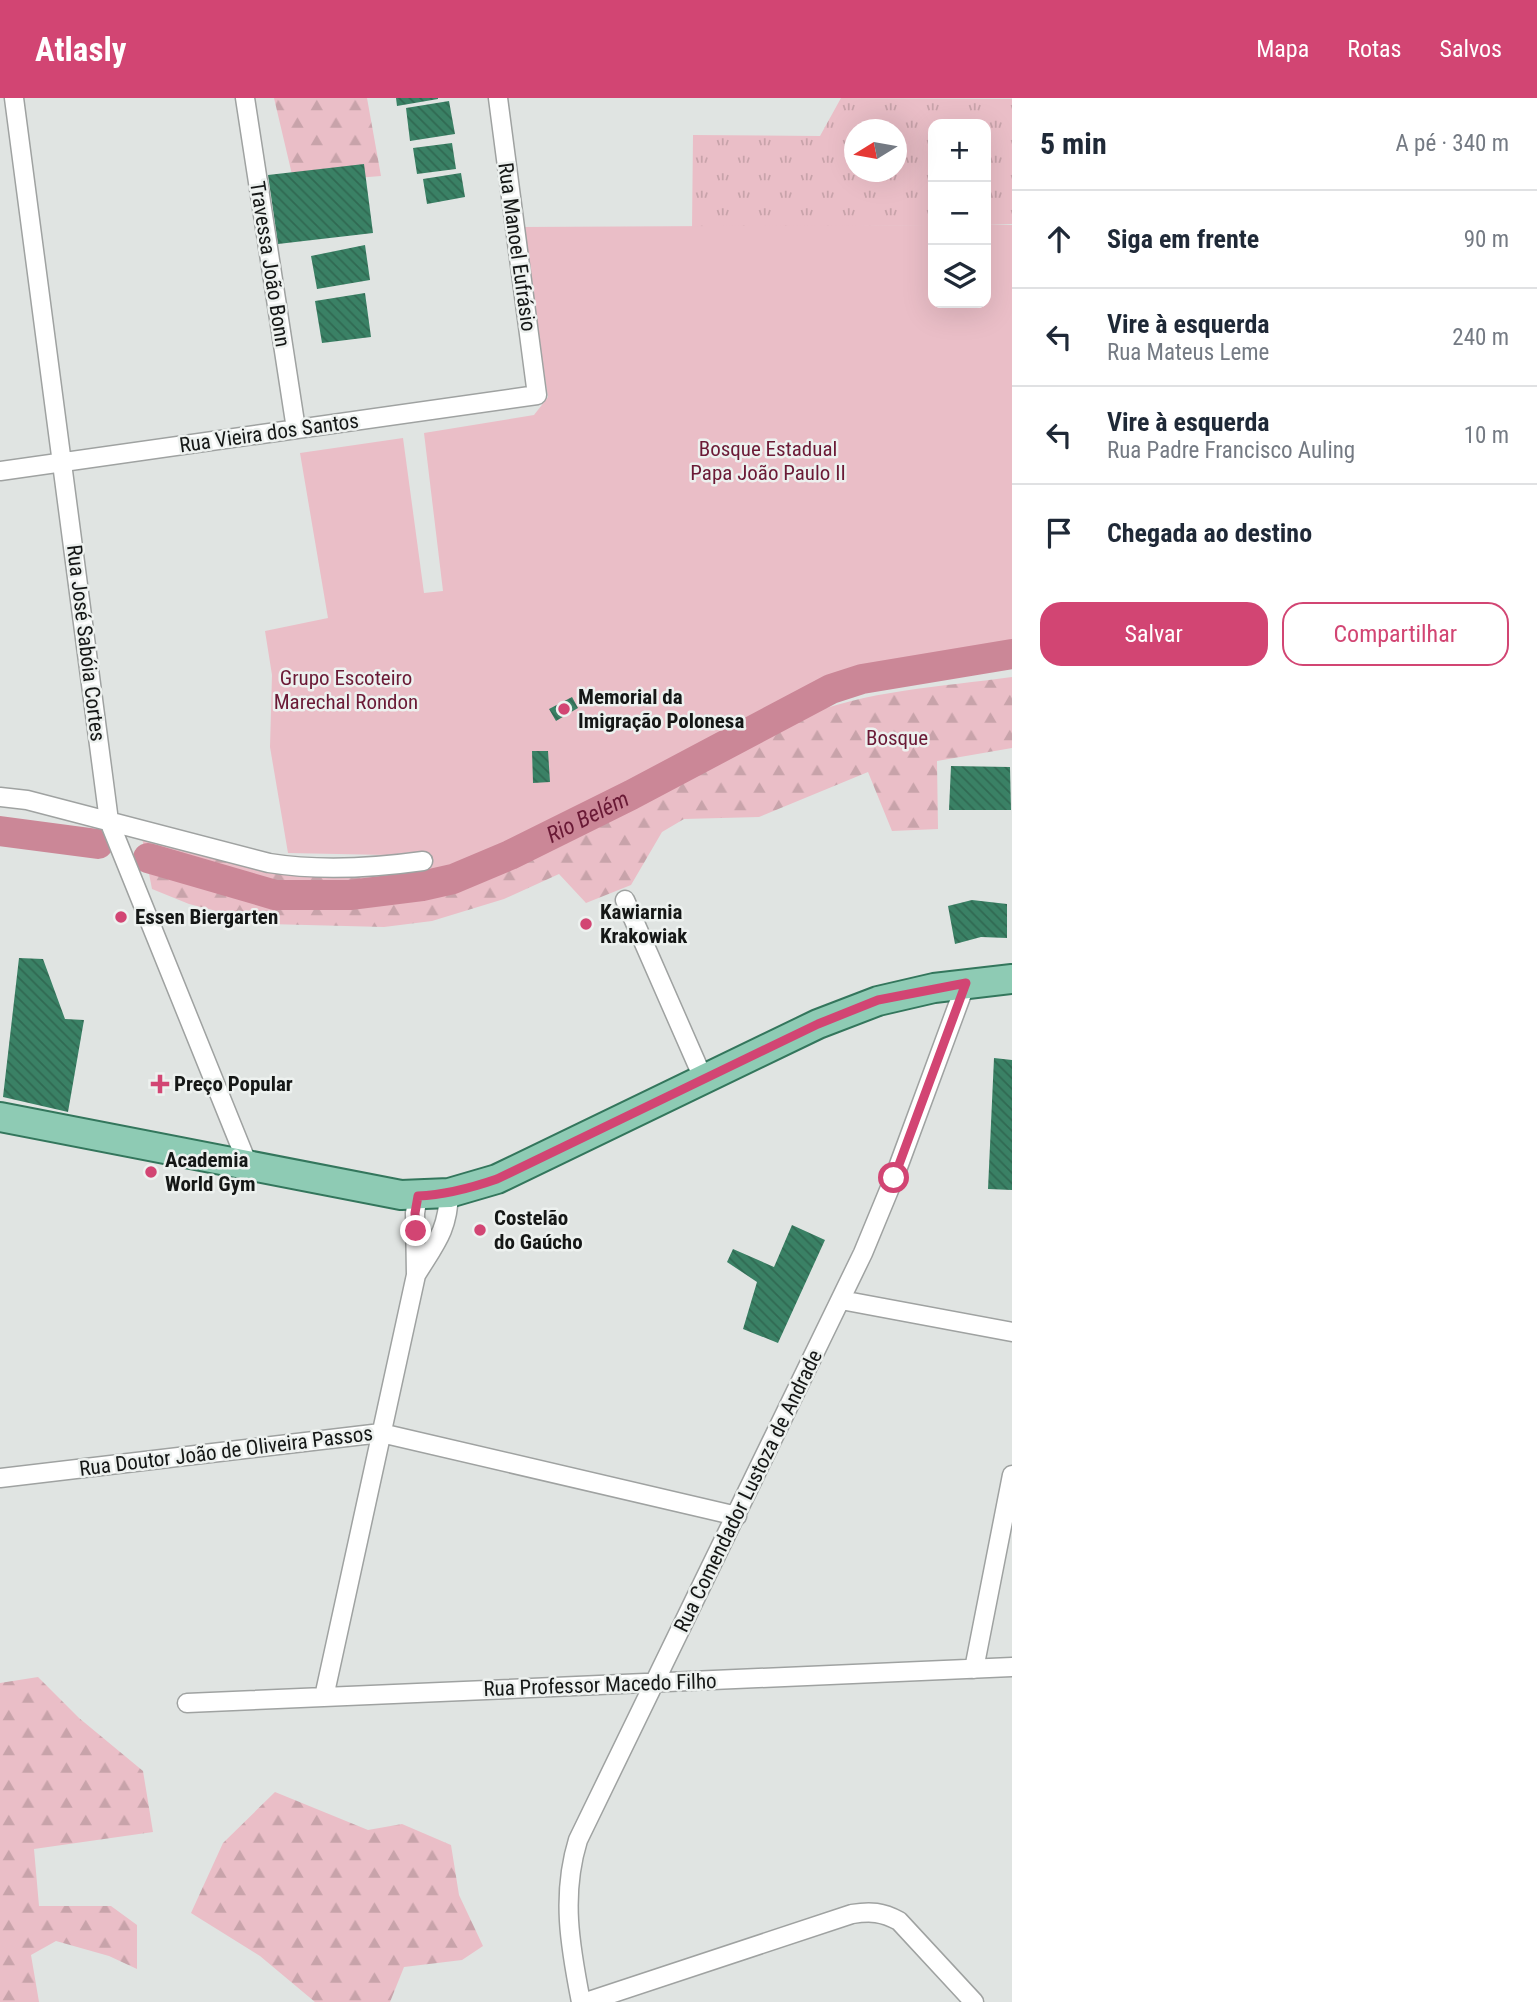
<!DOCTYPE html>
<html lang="pt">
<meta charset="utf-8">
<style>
:root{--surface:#fff;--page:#f6f6f7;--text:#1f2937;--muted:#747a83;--line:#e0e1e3;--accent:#d24573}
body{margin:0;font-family:"Roboto Condensed",sans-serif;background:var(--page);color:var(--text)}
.controls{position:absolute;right:21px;top:21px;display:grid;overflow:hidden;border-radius:14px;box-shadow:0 7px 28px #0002}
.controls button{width:63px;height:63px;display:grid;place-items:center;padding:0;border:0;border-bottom:2px solid var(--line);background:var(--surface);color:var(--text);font:35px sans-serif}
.compass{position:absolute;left:844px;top:21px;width:63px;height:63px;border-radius:50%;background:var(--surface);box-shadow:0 7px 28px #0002;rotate:259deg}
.stop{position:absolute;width:21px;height:21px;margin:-16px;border:5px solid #d24573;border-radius:50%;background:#fff}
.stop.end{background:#d24573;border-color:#fff;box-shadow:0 2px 7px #0008}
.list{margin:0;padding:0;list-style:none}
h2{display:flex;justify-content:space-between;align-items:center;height:91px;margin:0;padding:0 28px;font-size:30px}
h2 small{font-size:23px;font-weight:400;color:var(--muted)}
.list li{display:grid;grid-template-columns:46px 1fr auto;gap:21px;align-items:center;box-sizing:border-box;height:98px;padding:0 28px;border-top:2px solid var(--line)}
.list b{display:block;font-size:26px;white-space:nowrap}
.list p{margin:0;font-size:23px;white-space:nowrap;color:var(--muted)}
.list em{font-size:23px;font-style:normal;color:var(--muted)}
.actions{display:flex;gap:14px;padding:21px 28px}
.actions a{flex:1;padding:16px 0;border:2px solid var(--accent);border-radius:21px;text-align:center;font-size:24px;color:var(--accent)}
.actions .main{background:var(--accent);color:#fff}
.icon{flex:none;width:38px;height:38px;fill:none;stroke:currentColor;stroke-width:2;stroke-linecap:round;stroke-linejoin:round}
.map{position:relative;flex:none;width:1012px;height:1904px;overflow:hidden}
header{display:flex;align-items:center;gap:42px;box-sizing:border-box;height:98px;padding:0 35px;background:var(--accent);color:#fff}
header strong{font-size:33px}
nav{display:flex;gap:38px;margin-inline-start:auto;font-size:24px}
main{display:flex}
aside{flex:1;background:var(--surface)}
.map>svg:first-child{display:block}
</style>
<header>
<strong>Atlasly</strong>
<nav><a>Mapa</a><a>Rotas</a><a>Salvos</a></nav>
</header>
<main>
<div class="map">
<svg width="1012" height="1904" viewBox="0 0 1012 1904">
<defs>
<pattern id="grass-tufts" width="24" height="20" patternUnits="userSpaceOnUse" patternTransform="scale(1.75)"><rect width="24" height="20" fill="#eabec7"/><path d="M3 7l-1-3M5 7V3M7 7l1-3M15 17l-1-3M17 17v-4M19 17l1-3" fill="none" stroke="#c8a3aa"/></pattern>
<pattern id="forest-firs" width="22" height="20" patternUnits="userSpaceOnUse" patternTransform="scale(1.75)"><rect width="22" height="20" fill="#eabec7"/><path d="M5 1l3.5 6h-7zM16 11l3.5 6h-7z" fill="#c8a3aa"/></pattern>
<pattern id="building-back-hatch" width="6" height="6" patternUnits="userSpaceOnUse" patternTransform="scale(1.75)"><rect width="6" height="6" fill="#3a8165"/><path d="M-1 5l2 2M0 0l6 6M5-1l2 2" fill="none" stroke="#306952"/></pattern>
</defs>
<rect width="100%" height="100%" fill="#e0e4e2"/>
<path fill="url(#grass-tufts)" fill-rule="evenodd" d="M841,0L1012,1V126L986,127V26H933V127L692,130L693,37L820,38ZM855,32H897V74H855Z"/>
<path fill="url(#forest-firs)" d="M274,0H367L381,78L294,85Z
M1012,579V650L937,663L938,731L892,733L868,674L759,719L684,721L662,734L631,787L586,805L559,776L504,801L432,823L384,829L268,826L189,806L152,791L142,740L203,752L399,772L408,797C501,775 588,731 672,686C713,664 755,638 799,620C866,592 941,589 1012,579Z
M38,1579L79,1620L143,1673L153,1734L34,1751L39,1808H111L137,1827V1871L109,1858L56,1843L31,1857L39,1904H0V1585Z
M275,1694L368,1732L402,1726L451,1747L459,1797L483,1848L462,1862L404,1869L390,1904H315L260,1858L191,1815L223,1745Z"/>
<path fill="#eabec7" d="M933,127V205H986V127H1012V550L868,571L828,585L682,662L499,753L445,774L412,779L413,754L387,757L288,755L270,649L272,577L265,533L328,520L300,355L403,340L424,495L443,493L424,335L534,317L548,299L522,129Z"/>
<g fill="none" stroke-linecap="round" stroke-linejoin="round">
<g stroke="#cb8797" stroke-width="30">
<path d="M0,733L98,746"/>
<path id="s1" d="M148,760L275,797H350L422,788L453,781L510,757L631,697L831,591L862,581L1012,556"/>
</g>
</g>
<path fill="url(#building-back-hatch)" d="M396,0H438V1L397,8Z
M449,3L455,36L410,43L406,10Z
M452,45L456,71L417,76L413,50Z
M364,66L373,135L278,146L268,77Z
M461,75L465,99L427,106L423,81Z
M365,147L370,182L317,191L311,158Z
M365,195L371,239L322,245L315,203Z
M572,599L578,610L556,623L549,611Z
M532,653H548L550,684L533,685Z
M951,668L1010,669L1011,712H949Z
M972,802L1007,806V840L981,839L955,846L948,808Z
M19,860L43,861L65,921L84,922L68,1014L3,999Z
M994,960L1012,962V1092L988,1091Z
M792,1127L825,1142L778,1245L743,1231L757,1184L727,1164L733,1151L774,1169Z"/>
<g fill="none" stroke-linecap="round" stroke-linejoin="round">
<g stroke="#9fa2a1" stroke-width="21">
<path id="street" d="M14,0L109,723L248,1067
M245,0L296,331
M0,373L537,297L498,0
M0,699L27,702L269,765C319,773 373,770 423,763
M625,802L703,980
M416,1177C435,1146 448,1133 449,1095
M841,1202L1012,1234
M0,1380L381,1335L737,1418
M974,1571L1012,1377
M324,1599L416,1177L415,1115L418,1098
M187,1605L1012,1569
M581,1904C570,1848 561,1797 578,1742L863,1155L894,1080L966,885
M586,1904L852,1816C871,1813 882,1814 899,1823L974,1904"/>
</g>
<g stroke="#33765c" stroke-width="32">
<path id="primary" d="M0,1019L401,1097L449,1095L497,1081L818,926L878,903L934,890L1012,881"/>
</g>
<use href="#street" stroke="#fff" stroke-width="18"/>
<use href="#primary" stroke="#8ecbb4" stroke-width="28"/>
</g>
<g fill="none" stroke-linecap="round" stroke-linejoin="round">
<path stroke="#d24573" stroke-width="9" d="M416,1133L415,1115L418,1098C446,1097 471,1090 497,1081L818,926L878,902L966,885L894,1080"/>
</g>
<g fill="#d24573" stroke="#edf1ef" stroke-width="2.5">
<circle cx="564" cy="611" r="7"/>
<circle cx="121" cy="819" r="7"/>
<circle cx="586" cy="826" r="7"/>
<path d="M156.5 975.5h7v7h7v7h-7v7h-7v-7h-7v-7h7z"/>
<circle cx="151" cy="1074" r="7"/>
<circle cx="480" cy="1132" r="7"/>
</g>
<g text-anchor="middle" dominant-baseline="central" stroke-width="5" stroke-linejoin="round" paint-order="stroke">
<g font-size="21" fill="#151716" stroke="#edf1ef">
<text transform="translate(517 149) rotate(82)">Rua Manoel Eufrásio</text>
<text transform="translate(270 166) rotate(81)">Travessa João Bonn</text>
<text transform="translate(269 335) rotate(-8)">Rua Vieira dos Santos</text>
<text transform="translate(86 545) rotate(83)">Rua José Sabóia Cortes</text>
<text transform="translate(226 1353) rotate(-7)">Rua Doutor João de Oliveira Passos</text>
<text transform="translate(748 1393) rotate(-64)">Rua Comendador Lustoza de Andrade</text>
<text transform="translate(600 1587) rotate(-2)">Rua Professor Macedo Filho</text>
</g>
<g font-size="21" fill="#6b1a36" stroke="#edf1ef">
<text x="768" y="351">Bosque Estadual<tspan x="768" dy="24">Papa João Paulo II</tspan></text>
<text x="346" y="580">Grupo Escoteiro<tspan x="346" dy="24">Marechal Rondon</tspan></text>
<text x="897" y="640">Bosque</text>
</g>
<g font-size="21" font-weight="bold" fill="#151716" stroke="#edf1ef" text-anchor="start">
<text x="578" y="599">Memorial da<tspan x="578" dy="24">Imigração Polonesa</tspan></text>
<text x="600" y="814">Kawiarnia<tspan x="600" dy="24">Krakowiak</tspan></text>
<text x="135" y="819">Essen Biergarten</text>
<text x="174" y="986">Preço Popular</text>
<text x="165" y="1062">Academia<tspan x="165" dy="24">World Gym</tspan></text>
<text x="494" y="1120">Costelão<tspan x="494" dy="24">do Gaúcho</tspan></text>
</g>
<g font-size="23" font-style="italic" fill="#691935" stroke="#edf1ef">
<text stroke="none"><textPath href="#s1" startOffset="460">Rio Belém</textPath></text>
</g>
</g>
</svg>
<div class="controls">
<button>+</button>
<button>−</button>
<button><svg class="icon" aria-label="layers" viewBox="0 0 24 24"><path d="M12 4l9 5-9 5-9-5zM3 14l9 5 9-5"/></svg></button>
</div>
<svg class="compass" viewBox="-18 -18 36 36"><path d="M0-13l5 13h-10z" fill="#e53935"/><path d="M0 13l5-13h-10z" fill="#747a83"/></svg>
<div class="stop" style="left:894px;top:1080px"></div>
<div class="stop end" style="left:416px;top:1133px"></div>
</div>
<aside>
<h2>5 min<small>A pé · 340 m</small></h2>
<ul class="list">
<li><svg class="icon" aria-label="ahead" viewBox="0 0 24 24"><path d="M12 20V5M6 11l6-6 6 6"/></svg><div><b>Siga em frente</b></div><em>90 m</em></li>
<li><svg class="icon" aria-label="left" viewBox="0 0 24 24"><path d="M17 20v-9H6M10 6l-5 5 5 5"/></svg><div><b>Vire à esquerda</b><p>Rua Mateus Leme</p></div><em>240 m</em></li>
<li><svg class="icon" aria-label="left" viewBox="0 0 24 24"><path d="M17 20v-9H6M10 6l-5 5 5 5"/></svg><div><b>Vire à esquerda</b><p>Rua Padre Francisco Auling</p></div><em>10 m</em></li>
<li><svg class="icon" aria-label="arrive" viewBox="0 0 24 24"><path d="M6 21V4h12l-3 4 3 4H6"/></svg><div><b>Chegada ao destino</b></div></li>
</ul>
<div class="actions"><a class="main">Salvar</a><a>Compartilhar</a></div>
</aside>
</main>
